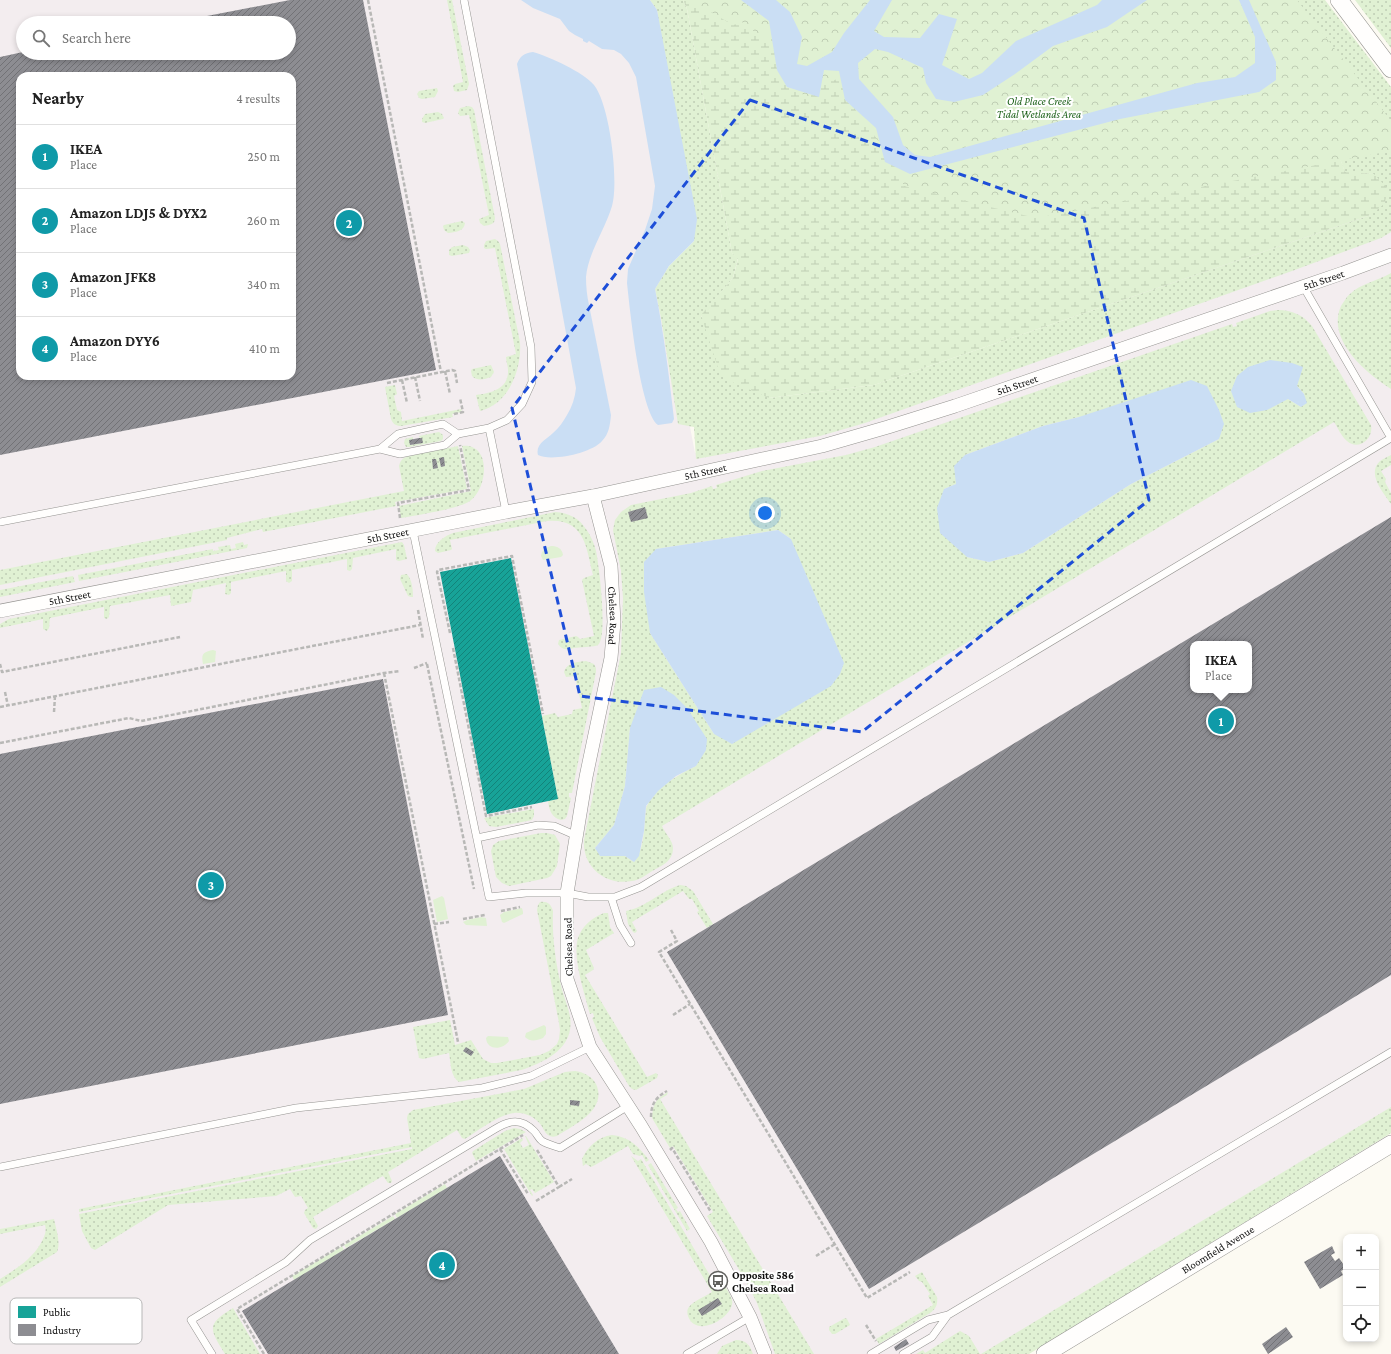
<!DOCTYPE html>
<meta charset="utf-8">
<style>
:root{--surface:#fff;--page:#f2f2f2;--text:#222;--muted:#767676;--line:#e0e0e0;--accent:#111827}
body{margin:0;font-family:"Crimson Pro",serif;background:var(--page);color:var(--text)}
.controls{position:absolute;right:12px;bottom:12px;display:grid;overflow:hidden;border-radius:8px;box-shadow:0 2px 6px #0003}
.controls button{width:36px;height:36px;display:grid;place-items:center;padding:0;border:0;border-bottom:1px solid var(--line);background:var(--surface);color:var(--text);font:20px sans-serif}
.you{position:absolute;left:765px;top:513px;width:14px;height:14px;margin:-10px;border:3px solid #fff;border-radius:50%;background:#1a73e8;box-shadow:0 0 0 6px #1a73e833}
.badge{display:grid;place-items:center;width:26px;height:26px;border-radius:50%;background:var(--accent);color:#fff;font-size:13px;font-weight:700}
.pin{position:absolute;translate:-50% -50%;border:2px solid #fff;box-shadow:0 1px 4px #0006}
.popup{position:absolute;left:1190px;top:641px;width:62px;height:52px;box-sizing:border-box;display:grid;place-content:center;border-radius:8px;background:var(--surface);filter:drop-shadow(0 1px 3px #0005);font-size:13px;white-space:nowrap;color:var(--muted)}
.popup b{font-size:15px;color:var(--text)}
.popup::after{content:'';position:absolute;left:50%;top:100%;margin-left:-8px;border:8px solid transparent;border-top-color:var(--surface)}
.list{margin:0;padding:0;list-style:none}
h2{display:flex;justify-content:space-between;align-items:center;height:52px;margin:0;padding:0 16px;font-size:17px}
h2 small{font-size:13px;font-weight:400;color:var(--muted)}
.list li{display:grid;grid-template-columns:26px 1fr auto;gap:12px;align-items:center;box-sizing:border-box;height:64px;padding:0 16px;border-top:1px solid var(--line)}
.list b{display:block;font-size:15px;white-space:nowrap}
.list p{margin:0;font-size:13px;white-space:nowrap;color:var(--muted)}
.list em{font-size:13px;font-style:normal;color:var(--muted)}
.icon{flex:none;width:22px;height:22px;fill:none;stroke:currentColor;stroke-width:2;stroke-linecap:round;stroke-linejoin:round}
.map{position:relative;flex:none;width:1391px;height:1354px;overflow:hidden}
.search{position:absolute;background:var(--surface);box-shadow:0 2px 6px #0003;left:16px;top:16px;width:280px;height:44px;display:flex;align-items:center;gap:10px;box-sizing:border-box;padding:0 14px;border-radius:22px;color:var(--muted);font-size:15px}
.panel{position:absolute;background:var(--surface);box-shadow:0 2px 6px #0003;left:16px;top:72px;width:280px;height:308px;border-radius:12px}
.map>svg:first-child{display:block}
</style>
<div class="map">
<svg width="1391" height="1354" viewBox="0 0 1391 1354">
<defs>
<pattern id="grass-dots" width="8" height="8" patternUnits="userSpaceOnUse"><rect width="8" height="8" fill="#e0f1d3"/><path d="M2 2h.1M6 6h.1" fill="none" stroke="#bfcdb4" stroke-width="1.8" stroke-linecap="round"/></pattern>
<pattern id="wetland-marsh" width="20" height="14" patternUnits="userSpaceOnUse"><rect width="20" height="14" fill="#e0f1d3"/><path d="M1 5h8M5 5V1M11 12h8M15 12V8" fill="none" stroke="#bfcdb4"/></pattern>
<pattern id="park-crowns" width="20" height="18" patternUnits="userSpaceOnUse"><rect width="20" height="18" fill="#e0f1d3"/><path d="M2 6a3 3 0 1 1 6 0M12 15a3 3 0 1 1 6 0" fill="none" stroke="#bfcdb4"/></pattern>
<pattern id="public-hatch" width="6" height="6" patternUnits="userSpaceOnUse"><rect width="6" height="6" fill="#17a398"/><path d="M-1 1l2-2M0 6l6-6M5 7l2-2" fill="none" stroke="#13837a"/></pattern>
<pattern id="industry-hatch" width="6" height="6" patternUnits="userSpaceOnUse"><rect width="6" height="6" fill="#8d8d92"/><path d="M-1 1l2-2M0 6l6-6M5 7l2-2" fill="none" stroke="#727276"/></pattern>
</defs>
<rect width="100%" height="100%" fill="#fcfaf2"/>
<path fill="#f3edef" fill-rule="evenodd" d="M0,0H678L665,297L695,453L1391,204V1125L1020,1354H0ZM23,23H289V53H23ZM20,76H292V376H20ZM1193,644H1249V690H1193Z"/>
<path fill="url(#grass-dots)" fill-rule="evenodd" d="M447,0H452L469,84L467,90L458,92L454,91L453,86L455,84L463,82Z
M650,0H683L687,9L732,253L738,258L733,278L701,316L769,398L874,385L1371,215L1374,174L1345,173L1286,0H1325L1391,87V232L1381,238L1292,271L865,423L820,436L696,459L694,427L678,424L661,318L655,289L669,266L694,241L657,10Z
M1355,0H1391V48Z
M437,88L438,91L435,97L422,99L419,98L417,94L419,91Z
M468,106L472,107L474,110L495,218C495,224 490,225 484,226L480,223L479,219L489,215L469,115L460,116L458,113L460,108Z
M438,112L442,114L444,118L443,119L425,123L422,122V119L425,114Z
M462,221L465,223C464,232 455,232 448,233L444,230L443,226L444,225Z
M495,239L498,241L500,244L520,342C522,369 509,404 480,411L476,395C491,393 509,389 508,370C508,366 506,361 506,357L516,354L495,248L486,249L484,248V245L486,241Z
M463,245L468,247L470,250L469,253L452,256L449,255V250L452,247Z
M1391,273V389C1366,373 1326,340 1341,306C1344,302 1346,297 1350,294C1361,283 1378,281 1391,273Z
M1278,310C1292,310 1303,315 1312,326L1371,425C1374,439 1358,451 1347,441C1341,436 1338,428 1334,422L662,826C665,833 673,841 673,848C673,861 663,865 654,870C647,874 640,880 632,881C606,886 582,867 584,840L621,653L623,598L621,571L613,530L615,520L621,512L631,505L691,493L712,486L713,489L717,488L716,485L762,471L846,455L875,447L1232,324L1233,327L1237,326L1236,323L1270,311ZM1297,386L1304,394L1301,407L1288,399ZM1079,417L1219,439L1131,484L1023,553L989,562L967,557L944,489L956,484L965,455L1043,426ZM778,530L791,539L714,734L650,633L656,549ZM630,728L696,766C680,774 654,788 647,806C645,809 646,815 645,818C644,833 643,851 634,862L625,856L595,848L614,825L625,786Z
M491,365L494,372L491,377C485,379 478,382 472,376L471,371L472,369Z
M395,385L397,394L394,396L397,410L401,412L402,421L461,409L462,412L452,414L453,417L401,426C396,426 393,424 391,419L385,387Z
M439,432L443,435V439L441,441L409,447H406L404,443L405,439L413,437V439L410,445L422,443L419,436Z
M458,446L467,489L395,502L396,506L263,532L262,529L227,538V540L0,585V570L404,491L399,466C400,462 401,460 404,458C414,452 446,449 458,446Z
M462,446C492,443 488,488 470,501C458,509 417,515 401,518L399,506L471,491Z
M1391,455V465L1381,471L1386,479L1385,482L1391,493V504C1384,493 1366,474 1380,461C1383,459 1387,457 1391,455Z
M555,512C569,513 579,518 586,529C591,536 594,543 596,551C599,565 608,636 598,645C595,647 579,647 574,648C567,650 562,650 558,644L559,640L576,636L578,637L580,639L594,636L582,580L584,578L593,575C586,547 585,518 547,521L450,540L452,549L451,550L438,553L435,551C435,542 445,536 453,533Z
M243,542L244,545L248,544L247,548L79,581L78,575L213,549V551L219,550L218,547L230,545L231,549L236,548L235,544Z
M402,542L404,545L407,559L399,561L396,560V549L353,558L352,569L350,571L347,570V559L292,570V581L289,583L286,581V571L231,582V593L229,595L225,594L226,583L193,590L191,602L171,606L170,595L110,606L109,617L107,619L104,618V607L50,618L49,628L47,631L43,629V619L0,628V624L9,619Z
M407,574C412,580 413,589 413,597H411L408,596L400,579L401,575Z
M73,576L75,582L0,597V590Z
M586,661L594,664L596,668V672L572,793H569V797L571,798L567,816L565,819L561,820C552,818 549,810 548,801L558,799L542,716L555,713L558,717L572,714L573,710L582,708L575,676L566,677L564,672C567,662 578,662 586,661Z
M534,809V816L532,820L496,827L489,826L484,818Z
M541,833H547L555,835L560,844L557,866L551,876L547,878L509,886L502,883L496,877L491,851L493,845L499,841Z
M680,885L686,886L693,891L713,924L707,928L697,912L699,911L692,899H689L683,891L632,922L637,931L635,933L633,932L628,924L626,911C647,907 660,891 680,885Z
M540,902C547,901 551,904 553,911C552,935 555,958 560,981C562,993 568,1005 570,1017C575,1048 545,1062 521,1070L459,1082C450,1076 451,1063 449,1053L423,1059L419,1058L413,1027L450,1020L455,1045L471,1040L483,1059L491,1063H497L540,1055L549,1051L557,1044L559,1039L560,1030L559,1023L537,910L538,905Z
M604,913H608L610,927L614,933L586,950L594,968L593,970L585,975L647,1077L656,1073L658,1075L657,1078L636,1090L632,1089L629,1086L600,1037L592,1018L594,1017L593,1013L590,1014C585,995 572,957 578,938C582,926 593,917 604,913Z
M575,1071C583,1072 592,1076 596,1084C608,1110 574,1125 557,1136C553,1137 551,1137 548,1135C545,1133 543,1128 541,1125C535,1117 524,1112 514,1113C498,1115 479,1130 465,1139L462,1138L457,1130L388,1172L392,1181L391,1183H388L383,1176L313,1217L318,1226L316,1229L313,1228L304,1213L305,1210L308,1208L301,1196L295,1197L290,1189L276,1196L168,1205L95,1250L91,1248L82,1231L79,1214L412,1149V1147L79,1212V1209L411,1143L407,1118L408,1114L413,1110L524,1089L565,1072Z
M668,1092L667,1095L660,1099L814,1354H775L757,1303L747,1283L707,1216L713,1212L673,1146L670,1148L652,1118C653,1103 656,1099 668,1092Z
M1391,1107V1133L1029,1354H981Z
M514,1128L520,1129L526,1132L476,1161L472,1153L473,1151L505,1131Z
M612,1135C630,1137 639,1147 649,1160L646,1162L642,1155L640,1156L633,1154L628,1146L595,1165L591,1167L586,1164L583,1166L582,1159C588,1146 598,1137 612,1135Z
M525,1136H526L554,1182L535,1193L532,1189L530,1190L533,1195L532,1196L504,1149L522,1138L523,1140L520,1143L523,1148L529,1145Z
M631,1156L638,1161L641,1159L715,1284L721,1281C725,1286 730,1293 732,1300C736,1316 696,1340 688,1316C687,1313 687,1309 689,1307C693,1301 706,1296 712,1292Z
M651,1163L678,1208L676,1209L678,1212L680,1211L690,1229L687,1231L648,1165Z
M54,1219C56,1229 61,1243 57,1252L0,1287V1279C16,1269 31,1260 41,1243C44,1237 47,1232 45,1225L0,1234V1229Z
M922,1272L937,1297C938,1304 936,1309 930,1313L879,1344L876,1339L933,1305L928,1296L930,1294L922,1282L919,1281L915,1276Z
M233,1308L260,1354H225C210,1329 205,1325 233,1308Z
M845,1318L847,1319L850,1325L835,1334H832L829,1330V1327Z
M960,1331L969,1336L980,1354H916L923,1350L925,1353Z
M736,1340C746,1340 750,1345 753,1354H717L722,1346Z"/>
<path fill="url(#wetland-marsh)" d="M683,0H741L824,70L1337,150L1345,172L1374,174L1389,190L1384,204L1371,215L874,385L769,398L734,383L719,371L701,315L733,278L738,259L732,253L687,9Z"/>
<path fill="url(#park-crowns)" d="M690,0H1297L1391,121V151L1036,218L904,186L897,165L857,113L841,78L821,84L806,99L790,76L778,36L757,34L744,22L733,25Z"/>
<path fill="#e0f1d3" d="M551,546C557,546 562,548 563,555L561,557L543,560L541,556C542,550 545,548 551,546Z
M213,650L216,651L215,662L203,664C201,654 203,652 213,650Z
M442,896L444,898L448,919L437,922L433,900Z
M522,908L523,912V914L504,923L502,922L500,915L504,912Z
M481,917L486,918L487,926L466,925L463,922L467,920Z
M544,1025L546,1027V1034L543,1038C536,1041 530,1042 525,1037L526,1033Z
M488,1036L508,1037L509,1041C503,1050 487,1051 486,1038Z
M445,1184L447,1188L397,1218L395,1214Z
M393,1216L395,1219L346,1248L344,1245Z
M342,1246L344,1250L294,1280L292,1276Z"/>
<path fill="#cadef4" d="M521,0H650L657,10L697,219L694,241L669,266L655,289C664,333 669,376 674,419L672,423L658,425C640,411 630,310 627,283L628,269L645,230L652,209L655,186L636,77L629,63L621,54L614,50L602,49L589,41L587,43L583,41V39L575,35L569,31L560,19L533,8Z
M741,0H776L790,12L802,37L797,64L807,66L832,52L844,33L870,0H892L874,31L884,37L920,38L939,14L957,19L942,65L969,79L982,73L1016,41L1097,5L1102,0H1147L1107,27L1053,46L1015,74L983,95L954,102L936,99L926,83L923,68L888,52L875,49L858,63L859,79L893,117L903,145L915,155L930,157L1197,83L1235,77L1255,63V37L1239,0H1249L1276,62V80L1259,92L1120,119L910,174L885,162L876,128L845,100L839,71L824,70L819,97L787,87L777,70L769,21Z
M533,52C550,57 583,72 594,85C610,105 619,182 612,206C605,230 588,253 586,277C586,287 587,296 589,305L611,415C610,425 609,434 602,441C592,453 551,462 538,455C535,444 547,439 553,433C559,428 563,422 567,415C572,407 575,398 576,388L517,64C520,56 524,53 533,52Z
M1270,360L1292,363L1303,367L1297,386L1304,394L1307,403L1301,407L1288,399L1267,410L1250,413L1237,407L1231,391L1237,376L1248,367Z
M1191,380L1207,386L1219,410L1224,424L1219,439L1131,484L1023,553L989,562L967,557L940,533L937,508L944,489L956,484L954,466L965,455L1043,426L1079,417Z
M778,530L791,539L844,663L840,674L831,686L732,744L714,734L650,633L644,592V562L656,549Z
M661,687L674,695L687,708L707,739L706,750L696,766L676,776L658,791L646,806L644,831L639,856L634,862L625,856H600L595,848L614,825L625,786L630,728L644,690Z"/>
<path fill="url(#public-hatch)" d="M511,558L558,799L487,814L440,572Z"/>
<path fill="url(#industry-hatch)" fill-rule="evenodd" d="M290,0H363L436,370L0,455V57L23,52L289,53V23L176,22ZM20,76H292V376H20Z
M419,438H422L423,443L410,445L409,440Z
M444,457L445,466L441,467L439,458Z
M432,459H436L438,468L433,469Z
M645,507L648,518L631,522L628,512Z
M1391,517V975L869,1289L667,952ZM1193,644H1249V690H1193Z
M383,679L448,1015L0,1104V754Z
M466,1047L474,1052L471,1056L463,1051Z
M570,1100L580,1101L579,1106L570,1105Z
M500,1156L619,1354H268L242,1311Z
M1332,1246L1335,1253L1331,1255L1335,1261L1339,1258L1346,1268L1341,1271L1343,1275L1320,1289L1304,1262Z
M718,1298L722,1304L702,1316L698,1310Z
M1286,1327L1293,1337L1268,1354L1262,1344Z
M906,1339L909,1344L896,1351L894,1347Z"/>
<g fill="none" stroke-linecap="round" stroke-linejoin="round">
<g stroke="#959491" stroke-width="8">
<path id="service" d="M1303,286L1391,438
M489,428L506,512
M380,449L398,434L443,424L458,434
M0,522L380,449L400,454L445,445L458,434L489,428L507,420L522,404L532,382L531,347L464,0
M413,531L489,897L526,893H567L588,897H615L641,887L1391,438
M477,838L538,825L554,826L577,836
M611,897L620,925L631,943
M0,1167L296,1108L482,1088L531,1076L590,1047
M212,1354L191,1320L286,1262L310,1240L495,1129C510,1120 521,1118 534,1131C537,1134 539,1139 542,1141C547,1144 554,1146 560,1148L628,1106
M687,1354L750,1317
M871,1354L928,1320L948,1315L1391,1052
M903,1354L932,1337L948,1315"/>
</g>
<g stroke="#959491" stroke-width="14">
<g id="minor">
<path id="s1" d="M593,496L611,566L614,622L611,658L586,777L567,893V979L590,1047L641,1126L711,1242L750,1317L765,1354"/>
<path id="s2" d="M0,611L506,512L593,496L822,446L888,427L955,406L1343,273L1391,255"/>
</g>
</g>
<g stroke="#959491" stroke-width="18">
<g id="tertiary">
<path d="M1339,0L1391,69"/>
<path id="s3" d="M1045,1354L1391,1144"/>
</g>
</g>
<path stroke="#b8b8b6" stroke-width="2.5" stroke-dasharray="4 2" stroke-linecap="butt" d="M368,0L441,372
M445,371L450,394
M415,377L420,401
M402,380L407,403
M387,383L452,370L455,371L457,383
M454,414L463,412L460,398
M400,518L398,503L469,490L460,445
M418,610L423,639
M450,633L437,572L438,570L512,556L543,714
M453,648L486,816L532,807
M0,664L2,672L180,637
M427,664L474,889
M414,668L427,663
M384,673L458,1042
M5,692L8,706
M0,707L420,625
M54,712L55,696
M0,743L129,718L141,721L384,673L400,671
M501,911L520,907
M463,919L485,915
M434,924L449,922
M671,930L677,941L659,952L867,1298L910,1272
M673,1015L690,1004
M651,1117C651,1104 656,1097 667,1091
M500,1149L528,1194
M670,1150L672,1148L711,1212
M559,1187L572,1179
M536,1201L559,1187L537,1150
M816,1256L835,1244
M866,1325L876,1341
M264,1354L237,1309L523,1135"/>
<use href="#service" stroke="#fffefd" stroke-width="7"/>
<use href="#minor" stroke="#fffefd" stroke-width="13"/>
<use href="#tertiary" stroke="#fffefd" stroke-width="17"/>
</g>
<path fill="none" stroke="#1d4ed8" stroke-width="3" stroke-dasharray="8 5" stroke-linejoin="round" d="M750,100L1084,218L1149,500L862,732L580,696L512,408Z"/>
<defs>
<g id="bus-ring" transform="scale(1)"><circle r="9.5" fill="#fff" stroke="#61615e" stroke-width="1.5"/><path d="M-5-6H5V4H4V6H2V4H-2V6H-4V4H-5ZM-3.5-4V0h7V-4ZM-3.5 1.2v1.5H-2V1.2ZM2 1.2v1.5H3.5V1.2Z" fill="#61615e"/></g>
</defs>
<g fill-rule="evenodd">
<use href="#bus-ring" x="718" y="1281"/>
</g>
<g text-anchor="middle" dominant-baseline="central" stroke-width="4" stroke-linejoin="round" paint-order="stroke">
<g font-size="11" font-style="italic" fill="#22651f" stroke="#fff">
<text x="1039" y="101">Old Place Creek<tspan x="1039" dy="13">Tidal Wetlands Area</tspan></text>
</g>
<g font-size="11" fill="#0e0e0e" stroke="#fff">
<text stroke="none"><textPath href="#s2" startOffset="1367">5th Street</textPath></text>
<text stroke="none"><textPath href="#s2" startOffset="1043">5th Street</textPath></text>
<text stroke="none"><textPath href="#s2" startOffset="719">5th Street</textPath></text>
<text stroke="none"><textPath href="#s2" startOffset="395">5th Street</textPath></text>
<text stroke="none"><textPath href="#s2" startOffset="71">5th Street</textPath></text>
<text stroke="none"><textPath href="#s1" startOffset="122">Chelsea Road</textPath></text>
<text transform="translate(568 947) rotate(-91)">Chelsea Road</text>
<text stroke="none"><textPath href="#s3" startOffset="202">Bloomfield Avenue</textPath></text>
</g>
<g font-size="11" font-weight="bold" fill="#0e0e0e" stroke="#fff" text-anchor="start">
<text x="732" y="1275">Opposite 586<tspan x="732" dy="13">Chelsea Road</tspan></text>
</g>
</g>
<rect x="10" y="1298" width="132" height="46" rx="6" fill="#fff" stroke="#b7b7b7" stroke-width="1"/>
<rect x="18" y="1306" width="18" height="12" fill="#17a398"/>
<rect x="18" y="1324" width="18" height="12" fill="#8d8d92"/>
<g font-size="11" fill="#0e0e0e">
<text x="43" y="1316">Public</text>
<text x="43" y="1334">Industry</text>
</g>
</svg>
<div class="controls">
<button>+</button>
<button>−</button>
<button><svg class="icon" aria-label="locate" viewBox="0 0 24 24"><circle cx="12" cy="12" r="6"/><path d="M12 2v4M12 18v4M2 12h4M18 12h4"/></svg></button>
</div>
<div class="you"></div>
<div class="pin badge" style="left:1221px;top:721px;background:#0f9aa8">1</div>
<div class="popup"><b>IKEA</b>Place</div>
<div class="pin badge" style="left:349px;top:223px;background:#0f9aa8">2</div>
<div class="pin badge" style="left:211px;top:885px;background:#0f9aa8">3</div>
<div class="pin badge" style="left:442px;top:1265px;background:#0f9aa8">4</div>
<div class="search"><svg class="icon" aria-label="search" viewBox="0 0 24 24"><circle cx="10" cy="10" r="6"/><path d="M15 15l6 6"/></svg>Search here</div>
<section class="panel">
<h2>Nearby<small>4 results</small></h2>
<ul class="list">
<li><span class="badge" style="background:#0f9aa8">1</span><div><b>IKEA</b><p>Place</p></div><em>250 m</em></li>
<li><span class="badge" style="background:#0f9aa8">2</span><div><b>Amazon LDJ5 &amp; DYX2</b><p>Place</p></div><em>260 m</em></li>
<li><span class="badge" style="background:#0f9aa8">3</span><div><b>Amazon JFK8</b><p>Place</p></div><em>340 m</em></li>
<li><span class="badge" style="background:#0f9aa8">4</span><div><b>Amazon DYY6</b><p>Place</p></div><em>410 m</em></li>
</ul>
</section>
</div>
